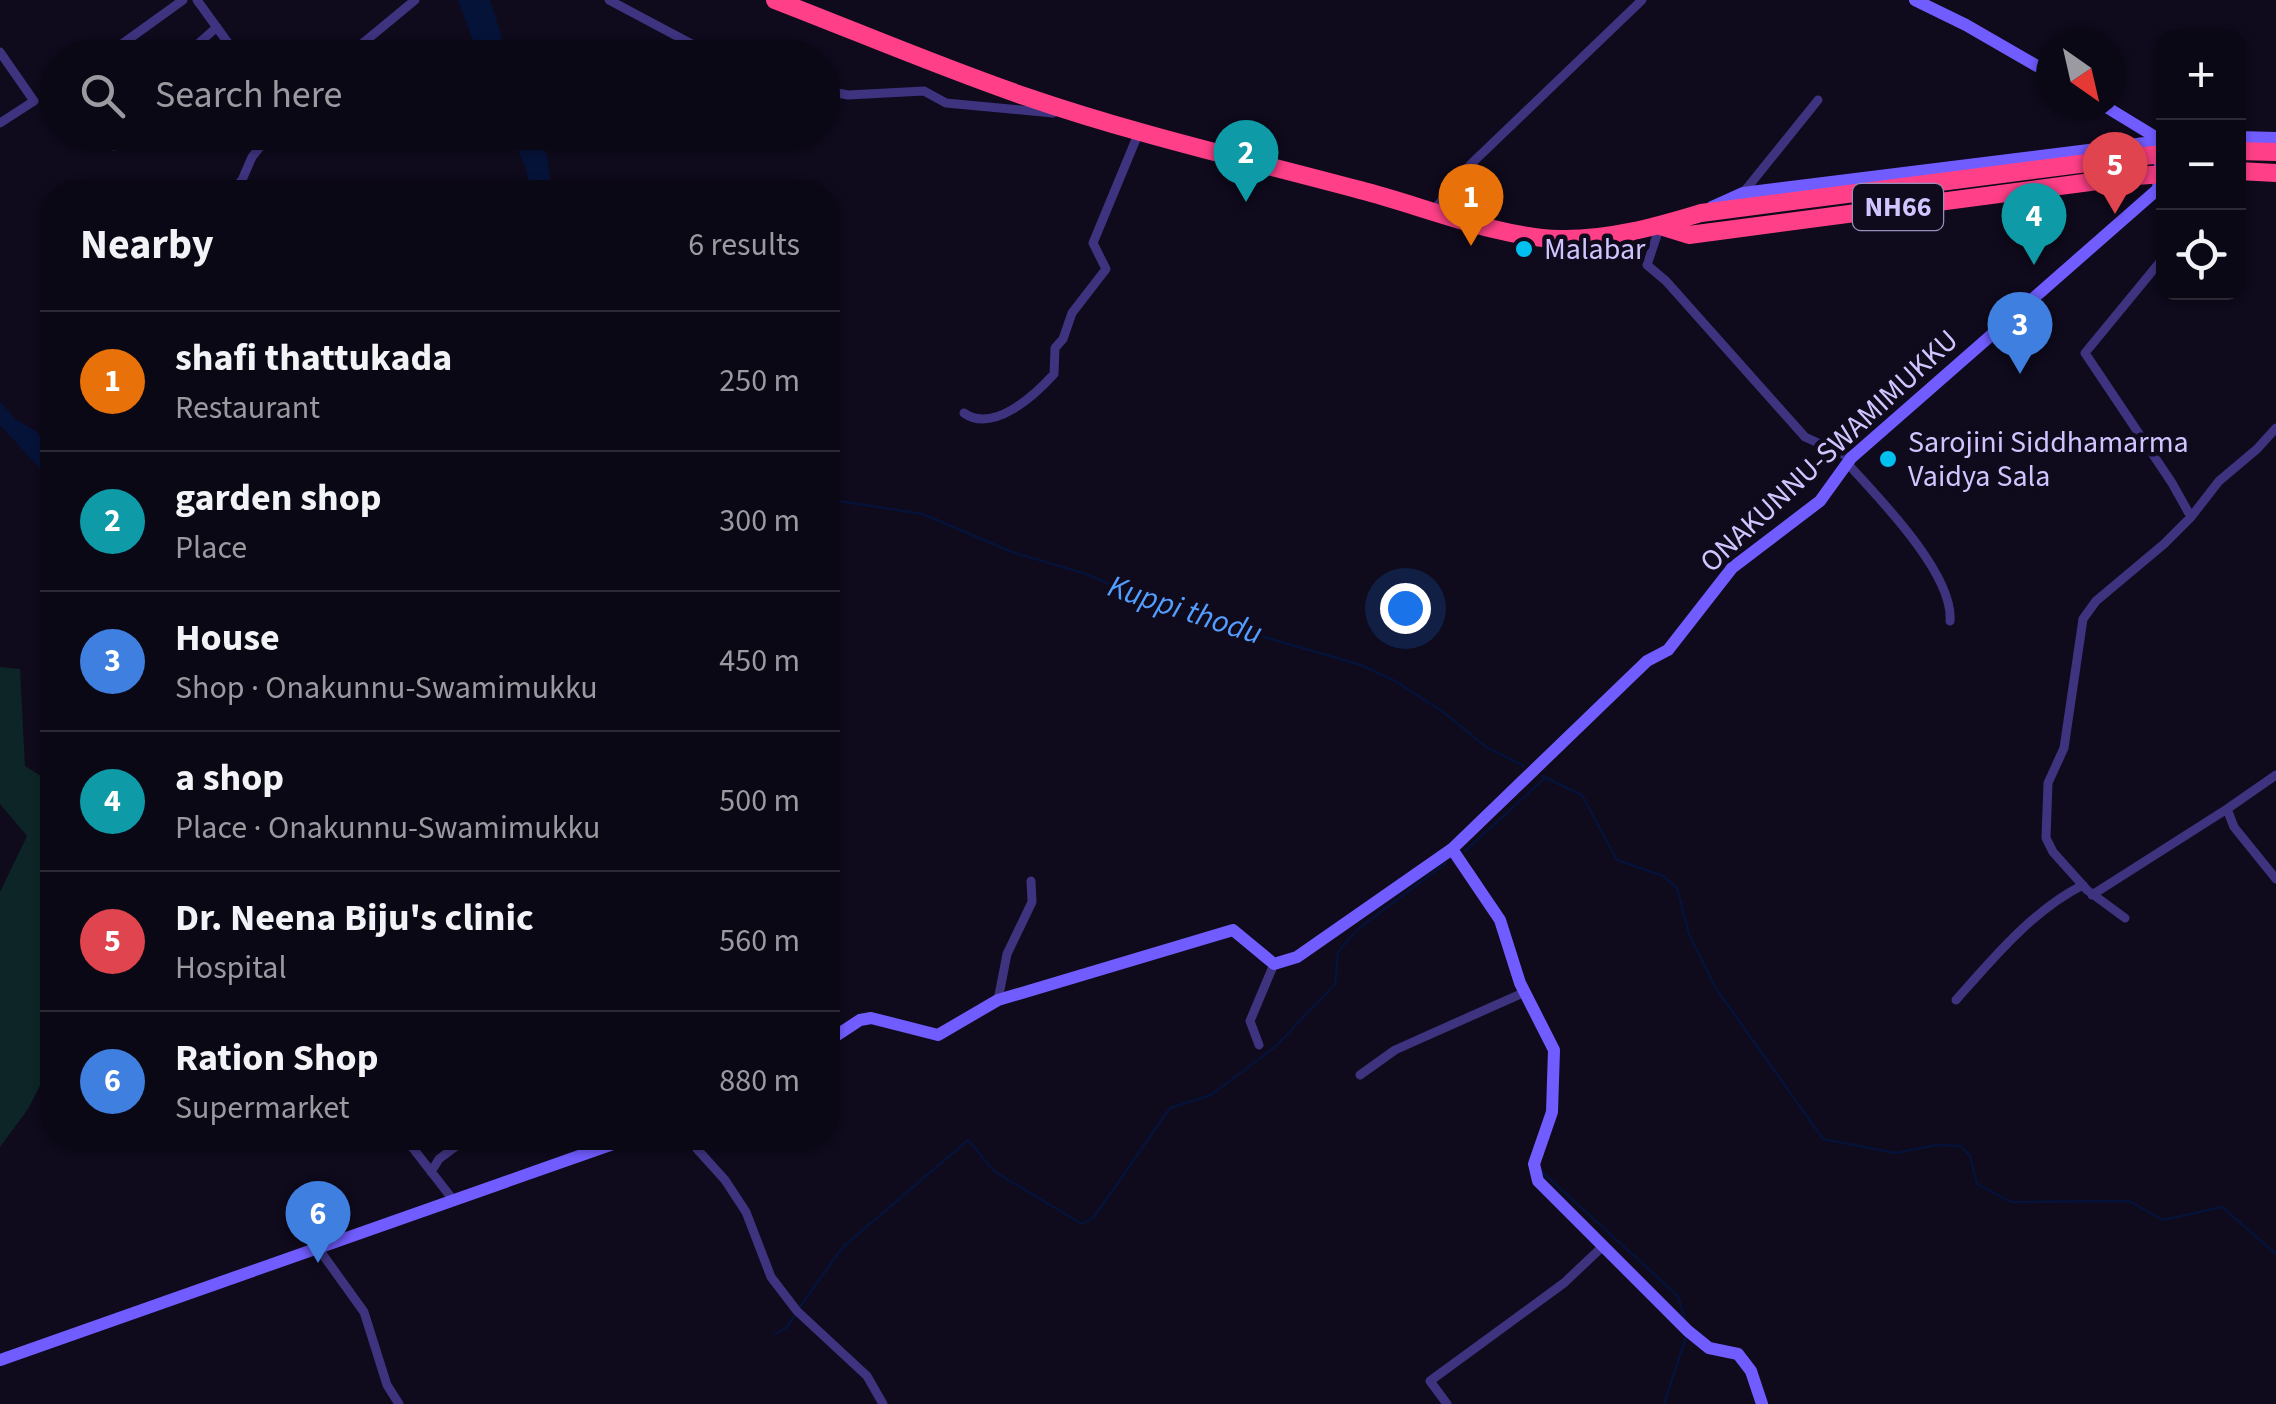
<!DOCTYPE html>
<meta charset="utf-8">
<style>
:root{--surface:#0b0815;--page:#191622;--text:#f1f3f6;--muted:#9a9aa0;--line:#2b2934;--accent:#00c0f0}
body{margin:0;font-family:"Source Sans 3",sans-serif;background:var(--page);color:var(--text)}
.controls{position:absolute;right:30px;top:30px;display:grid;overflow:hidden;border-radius:20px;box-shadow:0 2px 8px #0004}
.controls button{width:90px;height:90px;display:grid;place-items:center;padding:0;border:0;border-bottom:2px solid var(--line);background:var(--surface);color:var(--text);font:50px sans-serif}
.compass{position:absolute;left:2036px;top:30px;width:90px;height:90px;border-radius:50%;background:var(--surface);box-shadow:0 2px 8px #0004;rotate:146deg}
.you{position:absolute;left:1405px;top:608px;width:35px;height:35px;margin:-25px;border:8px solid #fff;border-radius:50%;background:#1a73e8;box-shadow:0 0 0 15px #1a73e833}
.badge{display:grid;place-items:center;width:65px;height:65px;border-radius:50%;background:var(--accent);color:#fff;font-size:32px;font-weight:700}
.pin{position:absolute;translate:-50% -82px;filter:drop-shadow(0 2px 5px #0008)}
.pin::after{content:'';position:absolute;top:52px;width:35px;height:30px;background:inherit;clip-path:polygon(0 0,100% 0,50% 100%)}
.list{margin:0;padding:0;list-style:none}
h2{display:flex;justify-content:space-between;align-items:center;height:130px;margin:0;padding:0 40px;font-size:42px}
h2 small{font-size:32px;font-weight:400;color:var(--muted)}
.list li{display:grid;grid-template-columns:65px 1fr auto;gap:30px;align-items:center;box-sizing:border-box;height:140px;padding:0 40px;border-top:2px solid var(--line)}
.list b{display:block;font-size:38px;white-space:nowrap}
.list p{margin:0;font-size:32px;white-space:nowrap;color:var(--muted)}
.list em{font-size:32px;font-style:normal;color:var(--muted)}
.icon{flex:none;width:55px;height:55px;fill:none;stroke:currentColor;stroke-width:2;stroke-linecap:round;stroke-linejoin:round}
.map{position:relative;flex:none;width:2276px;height:1404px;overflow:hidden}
.search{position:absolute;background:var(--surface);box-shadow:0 2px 8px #0004;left:40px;top:40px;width:800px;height:110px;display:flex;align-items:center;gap:25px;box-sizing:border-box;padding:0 35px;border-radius:55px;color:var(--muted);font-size:38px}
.panel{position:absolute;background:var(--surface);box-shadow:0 2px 8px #0004;left:40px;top:180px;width:800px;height:970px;border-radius:40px}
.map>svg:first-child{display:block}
</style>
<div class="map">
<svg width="2276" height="1404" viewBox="0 0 2276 1404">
<rect width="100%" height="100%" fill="#0f0a1c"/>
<path fill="#0d2526" d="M0,667L20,669L25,766L52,783V1062L28,1109L0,1147V892L27,836L0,804Z"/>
<path fill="#061339" d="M458,0H490L508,57H479Z
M511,133H534L547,155L552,192H531L526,169Z
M0,401L15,419L37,432L46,445L52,459V482L0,425Z"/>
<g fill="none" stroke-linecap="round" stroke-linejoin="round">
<path stroke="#061339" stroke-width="2.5" d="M828,495L839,501L923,514L1012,552L1086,574L1168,609L1361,665L1395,681L1442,711L1486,747L1524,766
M1542,776L1582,795L1617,860L1663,876L1677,888L1689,934L1715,987L1823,1139L1895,1153L1937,1145L1961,1146L1970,1156L1977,1184L2011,1202L2129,1201L2163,1220L2222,1207L2276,1254
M1465,851L1545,778
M1540,1170L1678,1296L1685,1320
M799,1308L843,1247L968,1140L995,1172L1082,1224L1094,1217L1170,1108L1211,1095L1275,1047L1335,984L1338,952L1358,929L1446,863
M775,1334L786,1328L795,1315
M1664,1404L1686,1337"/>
<path stroke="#3d337e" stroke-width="9" d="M197,0L239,58
M609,0L718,58
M115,49L183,0
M0,52L34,101L0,123
M182,58L217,27
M329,58L357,48L415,0
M822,90L848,95L924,91L946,103L1053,113
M114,146L119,132
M231,192L242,180L252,157L272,132
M1743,193L1818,100
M1434,210L1471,164L1642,0
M1660,226L1647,265L1666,281L1805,437L1851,458
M2164,257L2085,353L2172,483L2191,517
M964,413C993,434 1035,395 1054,374L1055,348L1063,339L1072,313L1106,269L1093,243L1139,132
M1847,463C1878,497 1954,574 1950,621
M2276,775L2227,809L2234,827L2276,879
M2092,895L2227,809
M2125,918L2087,890L2053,852L2046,838L2048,783L2064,748L2083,619L2096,601L2164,544L2191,517L2219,481L2257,449L2276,428
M998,1000L1007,954L1032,902L1031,881
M1956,1000C1993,958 2033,910 2083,885
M1259,1045L1250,1021L1274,964
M1360,1075L1395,1050L1525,992
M405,1138L454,1201
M694,1138L697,1149L725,1180L746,1212L771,1277L797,1311L867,1376L883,1404
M431,1172L439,1159L467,1138
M318,1248L364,1312L387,1385L399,1404
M1447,1404L1430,1381L1564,1283L1601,1248"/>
<path stroke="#715cff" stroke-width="12" d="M1915,0L1966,25L2051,74
M2238,137L2276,138
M1712,207L1743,193L2161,141
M1452,849L1500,920L1520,983L1554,1050L1552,1112L1534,1164L1538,1181L1688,1331L1709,1348L1738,1354L1751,1371L1762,1404
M828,1041L860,1020L871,1018L938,1035L998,1000L1233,930L1274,964L1297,957L1452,849L1647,661L1668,650L1732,568L1820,501L1851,458L2158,189L2162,141L2103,105
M0,1360L630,1138"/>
<path stroke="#ff4088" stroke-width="18" d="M775,0C858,32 940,67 1024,96C1134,134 1248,160 1360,190C1423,206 1495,237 1560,239C1608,240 1655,227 1701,213L2134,157
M2238,151L2276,152
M2238,171L2276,173
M1660,226L1689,235L2136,176"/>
<path stroke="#ff4088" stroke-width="18" d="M2134,157L2164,154
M2136,176L2164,174"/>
</g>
<g fill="#00c0f0" stroke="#0f0a1c" stroke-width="4">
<circle cx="1524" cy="249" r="10"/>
<circle cx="1888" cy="459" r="10"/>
</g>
<g text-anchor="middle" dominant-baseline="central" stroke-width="9" stroke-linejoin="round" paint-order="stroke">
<rect fill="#0f0a1c" stroke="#988dbb" stroke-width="2.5" x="1853" y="184" width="90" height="46" rx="8"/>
<g font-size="28" font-weight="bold" fill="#d2c5ff">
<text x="1898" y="207">NH66</text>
</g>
<g font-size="30" fill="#d2c5ff" stroke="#0f0a1c" text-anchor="start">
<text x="1544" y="249">Malabar</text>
<text x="1908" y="442">Sarojini Siddhamarma<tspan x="1908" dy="34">Vaidya Sala</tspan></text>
</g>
<g font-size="30" fill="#d2c5ff" stroke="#0f0a1c">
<text transform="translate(1829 451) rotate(-43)">ONAKUNNU-SWAMIMUKKU</text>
</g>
<g font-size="32" font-style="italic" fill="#539eff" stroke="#0f0a1c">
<text transform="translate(1185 610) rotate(18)">Kuppi thodu</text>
</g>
</g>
</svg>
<div class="controls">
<button>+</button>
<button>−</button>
<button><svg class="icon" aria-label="locate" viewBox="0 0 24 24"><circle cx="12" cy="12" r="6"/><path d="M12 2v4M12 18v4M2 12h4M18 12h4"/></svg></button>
</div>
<svg class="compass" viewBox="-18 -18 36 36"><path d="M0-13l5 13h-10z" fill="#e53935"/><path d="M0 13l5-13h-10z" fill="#9a9aa0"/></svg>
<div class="you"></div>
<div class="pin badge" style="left:1471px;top:246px;background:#e8710a">1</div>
<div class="pin badge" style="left:1246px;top:202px;background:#0f9aa8">2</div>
<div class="pin badge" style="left:2020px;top:374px;background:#3f7fe0">3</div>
<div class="pin badge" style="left:2034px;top:265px;background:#0f9aa8">4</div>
<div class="pin badge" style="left:2115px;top:214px;background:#e0444e">5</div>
<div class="pin badge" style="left:318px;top:1263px;background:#3f7fe0">6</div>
<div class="search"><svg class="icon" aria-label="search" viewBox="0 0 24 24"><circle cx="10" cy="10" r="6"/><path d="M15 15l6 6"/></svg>Search here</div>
<section class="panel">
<h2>Nearby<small>6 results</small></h2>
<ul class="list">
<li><span class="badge" style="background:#e8710a">1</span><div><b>shafi thattukada</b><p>Restaurant</p></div><em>250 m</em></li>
<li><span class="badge" style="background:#0f9aa8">2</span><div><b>garden shop</b><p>Place</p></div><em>300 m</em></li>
<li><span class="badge" style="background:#3f7fe0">3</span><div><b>House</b><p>Shop · Onakunnu-Swamimukku</p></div><em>450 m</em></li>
<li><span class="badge" style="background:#0f9aa8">4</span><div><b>a shop</b><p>Place · Onakunnu-Swamimukku</p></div><em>500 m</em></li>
<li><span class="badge" style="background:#e0444e">5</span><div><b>Dr. Neena Biju's clinic</b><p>Hospital</p></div><em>560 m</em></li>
<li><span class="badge" style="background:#3f7fe0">6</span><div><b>Ration Shop</b><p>Supermarket</p></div><em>880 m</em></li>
</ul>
</section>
</div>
